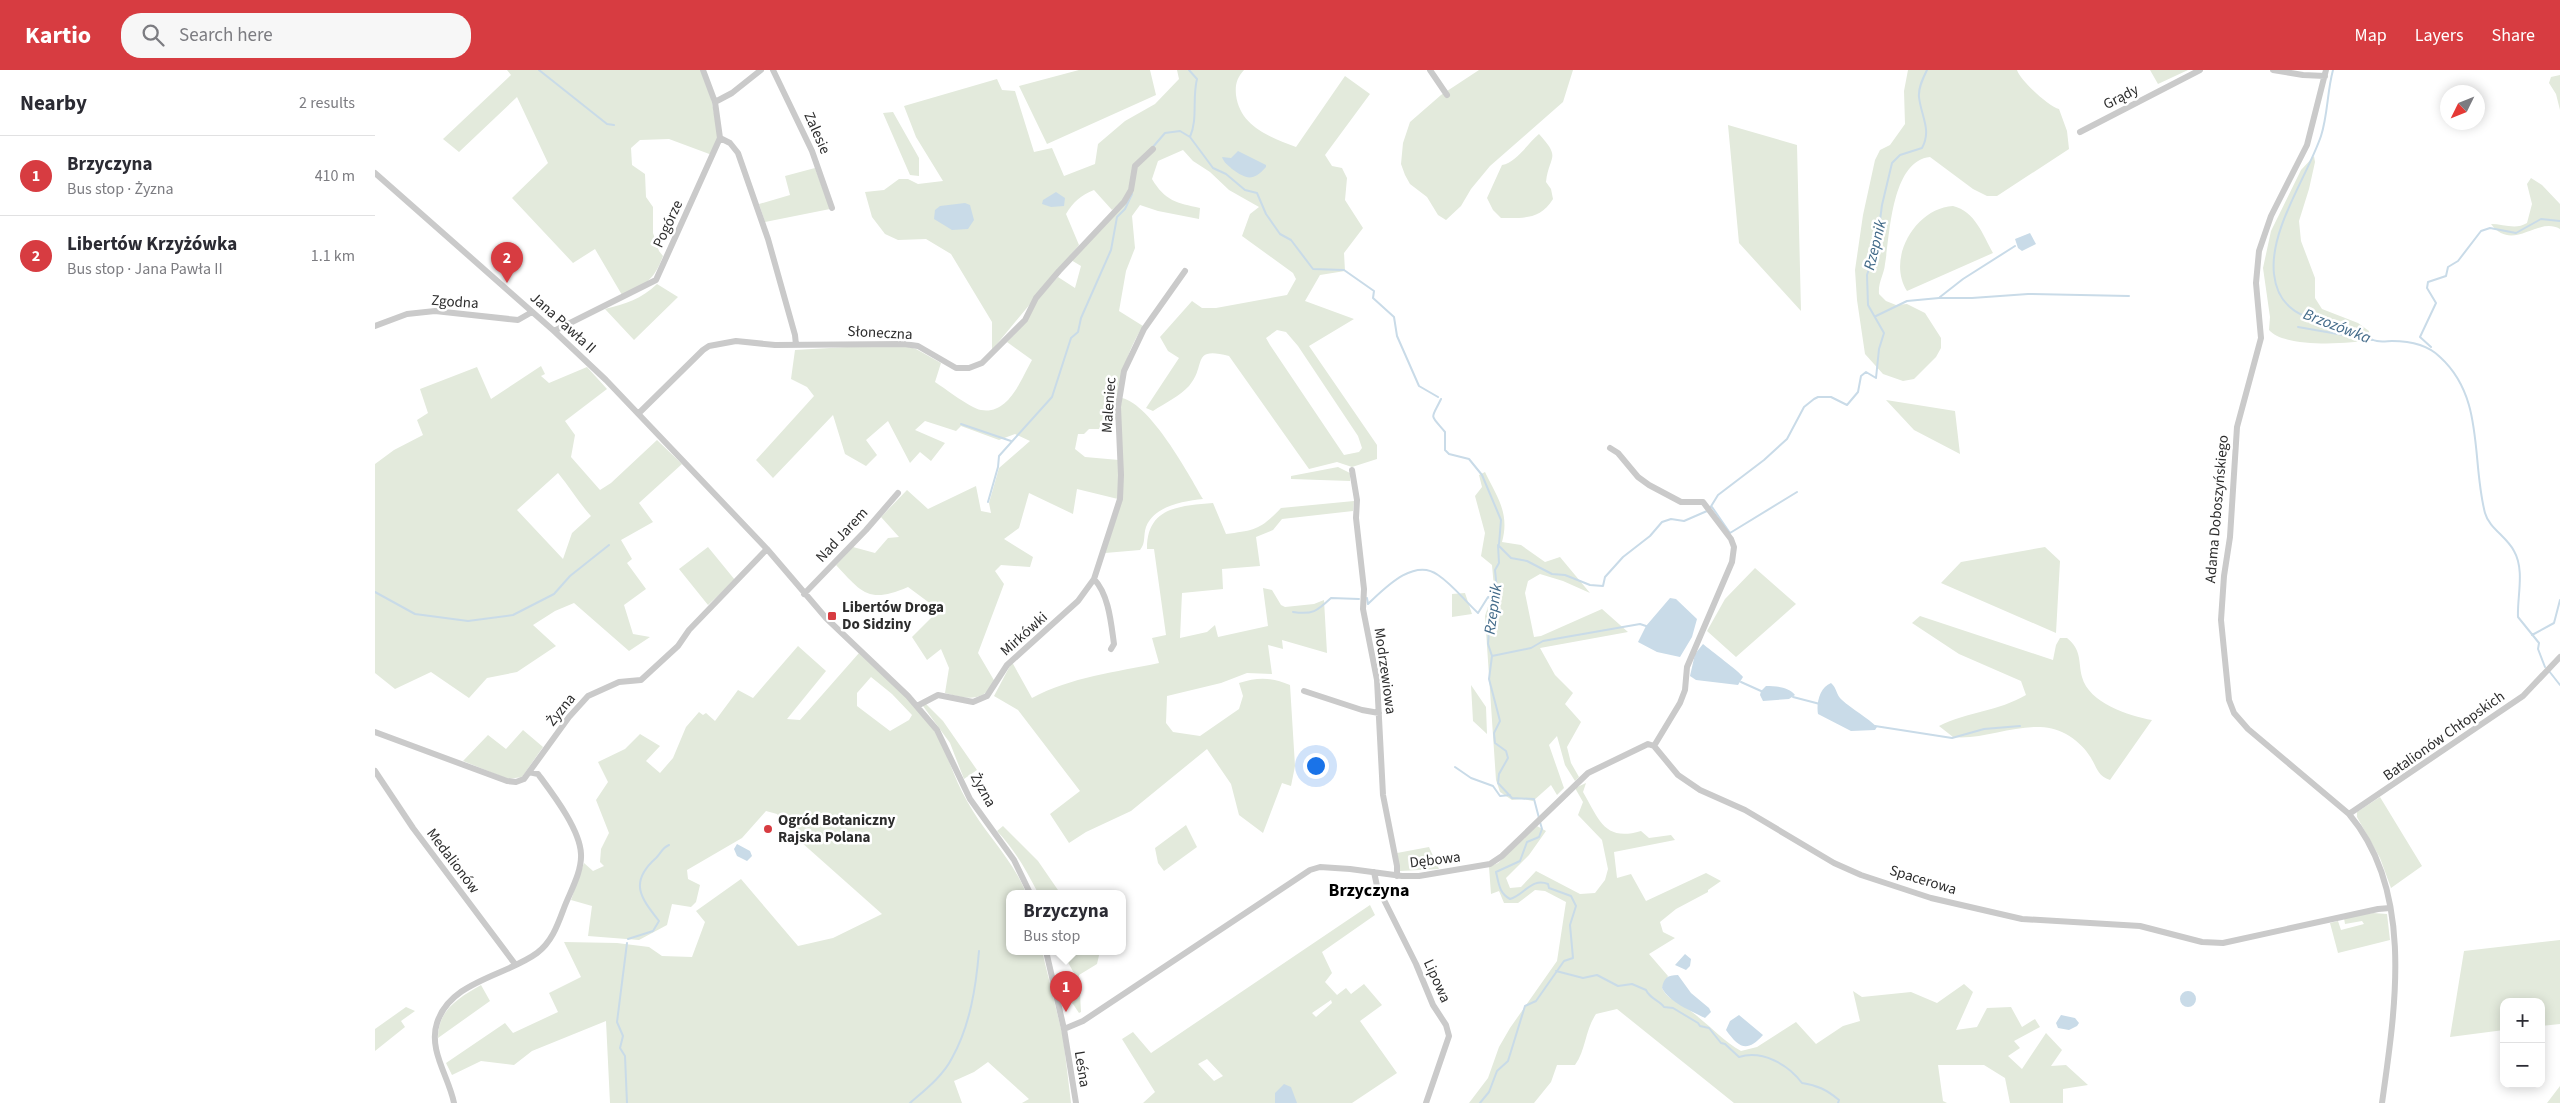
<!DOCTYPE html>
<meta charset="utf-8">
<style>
:root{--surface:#fff;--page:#f7f7f7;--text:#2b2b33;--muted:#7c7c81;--line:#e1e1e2;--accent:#d73c41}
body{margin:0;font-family:"Source Sans 3",sans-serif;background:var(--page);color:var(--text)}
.controls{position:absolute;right:15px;bottom:15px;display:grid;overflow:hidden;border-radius:10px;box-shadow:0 2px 12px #0003}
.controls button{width:45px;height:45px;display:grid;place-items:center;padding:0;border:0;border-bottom:1px solid var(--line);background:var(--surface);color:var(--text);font:25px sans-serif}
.compass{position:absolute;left:2065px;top:15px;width:45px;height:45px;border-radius:50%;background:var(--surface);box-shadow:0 2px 12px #0003;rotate:227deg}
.you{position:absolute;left:940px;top:695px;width:18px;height:18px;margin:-12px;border:4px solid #fff;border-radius:50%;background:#1a73e8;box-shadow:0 0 0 8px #1a73e833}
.badge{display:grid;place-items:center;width:32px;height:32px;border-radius:50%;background:var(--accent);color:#fff;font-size:16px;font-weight:700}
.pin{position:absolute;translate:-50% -41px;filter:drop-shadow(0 1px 2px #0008)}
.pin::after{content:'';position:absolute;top:26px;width:18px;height:15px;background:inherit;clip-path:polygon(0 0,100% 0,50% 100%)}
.popup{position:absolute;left:631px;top:820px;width:120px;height:65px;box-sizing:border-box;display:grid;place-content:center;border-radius:10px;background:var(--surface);filter:drop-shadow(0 1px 4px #0005);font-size:16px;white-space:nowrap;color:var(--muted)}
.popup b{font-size:19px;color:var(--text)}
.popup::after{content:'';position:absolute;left:50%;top:100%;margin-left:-10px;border:10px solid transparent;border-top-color:var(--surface)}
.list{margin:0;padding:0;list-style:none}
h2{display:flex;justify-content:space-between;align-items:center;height:65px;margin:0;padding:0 20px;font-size:21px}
h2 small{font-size:16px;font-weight:400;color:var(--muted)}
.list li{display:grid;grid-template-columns:32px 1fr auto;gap:15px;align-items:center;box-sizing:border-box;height:80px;padding:0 20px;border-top:1px solid var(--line)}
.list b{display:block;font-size:19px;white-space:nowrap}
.list p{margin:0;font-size:16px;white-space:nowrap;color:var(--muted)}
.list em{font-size:16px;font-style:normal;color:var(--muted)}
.icon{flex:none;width:28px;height:28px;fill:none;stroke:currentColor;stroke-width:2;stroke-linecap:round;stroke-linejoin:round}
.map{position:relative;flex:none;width:2185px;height:1033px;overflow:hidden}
header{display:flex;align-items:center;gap:30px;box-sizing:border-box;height:70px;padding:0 25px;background:var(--accent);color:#fff}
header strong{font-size:24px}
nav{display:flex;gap:28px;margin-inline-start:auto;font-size:18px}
.search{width:350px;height:45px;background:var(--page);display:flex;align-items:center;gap:12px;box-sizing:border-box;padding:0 18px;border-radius:20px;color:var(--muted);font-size:19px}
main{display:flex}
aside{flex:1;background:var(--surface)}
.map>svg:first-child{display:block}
</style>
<header>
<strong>Kartio</strong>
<div class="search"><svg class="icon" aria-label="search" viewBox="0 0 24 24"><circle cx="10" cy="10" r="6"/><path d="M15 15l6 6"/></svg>Search here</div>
<nav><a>Map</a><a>Layers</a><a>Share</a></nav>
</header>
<main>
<aside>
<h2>Nearby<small>2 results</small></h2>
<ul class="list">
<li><span class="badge">1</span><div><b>Brzyczyna</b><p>Bus stop · Żyzna</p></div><em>410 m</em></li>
<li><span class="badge">2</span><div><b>Libertów Krzyżówka</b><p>Bus stop · Jana Pawła II</p></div><em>1.1 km</em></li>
</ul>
</aside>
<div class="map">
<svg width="2185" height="1033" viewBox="0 0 2185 1033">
<rect width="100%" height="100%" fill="#fff"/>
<path fill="#e3eadc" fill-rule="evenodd" d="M132,0H326L336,27L343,65L337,85L294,69L265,70L256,78L257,95L270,104L271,127L278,137V163L284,181L288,186C279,210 271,215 247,225L220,179L198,193L137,128L173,93L142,27L84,82L68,69L136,5Z
M704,0H775L781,25L672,74L644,16Z
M802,0H869C862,8 860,14 861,25C865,56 894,67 921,77L970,6L995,24L950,85L957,96L967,98L972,108L970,130L988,158L969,183L970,201L945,205L930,231L979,249L934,276L1002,375V389L977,397L962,392L934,399L854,286C815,276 832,296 814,316C805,326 790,333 778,341L771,338L804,288L793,281L785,267L817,231L827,238H841L912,225L921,209L918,203L867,166L875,144L884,137L854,120L835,102L818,91L808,80L783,91L777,109C790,131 802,133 825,138L824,149L783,141L765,135L757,146L760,178L751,201L744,241L768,256C747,290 746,311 741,350L729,346L724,359H714L709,364H703L700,379L710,387L744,390L743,429L702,419L698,444L654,423L644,458L629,469L658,487L655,497L626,495L620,501L629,514L603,583L620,612C607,633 591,629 570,623L574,598L566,579L552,590L537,567L564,540L533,517C494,534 487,523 461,495L478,477L500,483L513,468L524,467L506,447L532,420L553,439L601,416L606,441L616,443L614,433L624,398L655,371L640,364L624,370L586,356L581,361L550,351L540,360L570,373L556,391L545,382L535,393L513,351L491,370L502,385L491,396L470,384L458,345L398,408L381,390L439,326L432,317L416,309L420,280L523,274L541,279L566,293L560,312C571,319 595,338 606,340C634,345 646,309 657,290L632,272L652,251L663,229L683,207L700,218L706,196L696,190L752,132L757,122L761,96L779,79C761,85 760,102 754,118C751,127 745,134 737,140L719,120C706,125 698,132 691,144L704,175L617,280V252L576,184L551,169L523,170L510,164L497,147L490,122L509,120L524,109H533L543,114L568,111L541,67L529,36L622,9L627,20L640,21L659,82L677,78L689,106L720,94L723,74L750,51L780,34L804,9ZM902,260L911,262L923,276L983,366L987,378L984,382L969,385L895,275L891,268Z
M1104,0H1198L1188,32L1115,96L1096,119L1086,136L1071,150L1063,145L1052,127L1035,114L1030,105L1026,94L1028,73L1035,52L1066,25Z
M1533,0H1642C1645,10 1674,37 1684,39L1692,61L1694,79L1622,126H1612L1598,119L1555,87C1516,91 1515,166 1510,194C1509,205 1503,212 1504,224L1511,231L1521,235L1532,234L1550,243L1566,268V278L1561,287L1539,309L1528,311L1508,304L1490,284L1482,230L1480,200L1488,145L1500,90L1505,80L1515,75L1530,54L1529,21Z
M1775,0H1813L1783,14Z
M2185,5V40L2181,24L2174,13L2176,7Z
M518,42L544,88V106L535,105L508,43Z
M1353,55L1422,75L1426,241L1364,173Z
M1164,64C1187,89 1174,85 1171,112L1176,119L1178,129C1165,150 1148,148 1126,148L1118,140L1112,128L1127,95C1142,92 1152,74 1164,64Z
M1939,86L1940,92L1934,119L1924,151L1926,171L1940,208V228L1947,239L1983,253L1994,261L1995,270C1974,274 1909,278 1894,260L1895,247L1888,198L1896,161L1926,100Z
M440,98L455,139L390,152L384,134L415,125L410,106Z
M2156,108L2167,115L2185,134V159C2162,146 2138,183 2116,154C2128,154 2141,160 2152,153L2157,134L2152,114Z
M1578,136C1600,141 1608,165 1618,183L1532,221C1511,188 1541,138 1578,136Z
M282,214L303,227L259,270L230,239C251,234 266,229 282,214Z
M166,296L170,304L166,306L174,313L212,297L232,319L190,351L200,365L196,387L225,420L236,413L282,370L307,394L264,433L278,452L246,470L257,489L252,493L271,519L249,535L258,564L275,567L254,581L199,533L180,541L158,555L181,576L142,602L112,608L94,628L56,602L20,619L0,603V394L19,380L48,365L42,350L53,343L45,319L102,297L116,329ZM183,403C195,417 203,432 216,446L197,463L188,489L142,440Z
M747,328C776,335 813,403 828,429C808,431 779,436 771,457C768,466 771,473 765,480L730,483L746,433L745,342Z
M1511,330L1580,341L1585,384L1539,360Z
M963,397L975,403V411L916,409V406Z
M1110,402C1122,427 1135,443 1127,472L1146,475L1170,492L1185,487L1215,523L1188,511L1165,504L1153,511L1150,523L1159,567L1166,566L1227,539L1253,562L1165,578L1180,605L1198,623L1190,634L1206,652L1192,677L1196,693L1204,707L1200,711L1190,695L1182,666L1174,675L1189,718L1182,725L1176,715L1158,731L1147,729L1137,730L1125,722L1121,710L1110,546L1119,518L1117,495L1106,486L1110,463L1100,426L1107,417L1104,405Z
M979,431L978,441L907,449L898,460L881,467L885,496L847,499L848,519L807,523L805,568L832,562L840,555L843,567L893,556L888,518L897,520L906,535L910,537L939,534L949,530L952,583L907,570L908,579L893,575L897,604L872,603L846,613L792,626L791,653L798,662L825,666L864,639L868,626L864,613C883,607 896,607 915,615L920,696L916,716L907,713L888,763L864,745L856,714L832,679L756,741L711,762L694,773L675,744L705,721L643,640L619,626L637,592L657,628C696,607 741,602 784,593L777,568L791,565L779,479H772C772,437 804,436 838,433L851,464C880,460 885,460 906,438Z
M333,477L360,510L333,535L304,499Z
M1670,477L1685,491L1681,563L1566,513L1586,492Z
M1380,498L1421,534L1361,587L1332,561L1350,529Z
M1090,523L1097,544L1077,547V524Z
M1545,546L1678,590L1681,575L1685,568H1692C1707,580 1703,591 1707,607C1714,633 1754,646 1777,650L1735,710C1721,705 1722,696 1714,685C1709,677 1700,669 1691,664C1657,645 1614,671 1578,667L1564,656C1592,642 1624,641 1651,625L1646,611L1584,584L1537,553Z
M423,576L451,601L412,649L425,650L484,583C509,606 542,631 560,662C573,684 579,709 592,731C610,764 637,788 651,823H635V881H667L688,967L696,1033H647L654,1029L613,992L599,1002L579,1011L587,1033H235L231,951L157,981L139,995L106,991L77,1005L71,993L130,953L138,963L183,942L174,923L206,907L189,872L242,873L274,877L287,886L317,887L330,852L321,841L366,809L423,876L458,868L507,844L417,764L402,744L391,741L367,768L312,800L313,809L325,815L321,832L316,837L297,834L292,855L264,870L213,866L217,836L196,830L209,793L218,801L229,796L225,792L226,779L234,763L221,730L233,712L223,692L250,679L265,664L285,676L271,691L285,703L298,688L311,657L324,642L328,645L331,643L340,651L363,620L378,628ZM496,607L517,624L537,645L534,650L515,661L482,636V623Z
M1096,615L1111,637L1112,664L1098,651Z
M551,634L568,651L602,700L589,709L575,673L548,636Z
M148,660L168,677L147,707L133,709L88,691L113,665L131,679Z
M1211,713L1208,722C1224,749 1229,772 1266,761L1274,768L1296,765L1300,770L1239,782L1242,808L1256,804L1271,831L1331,803L1346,811L1333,820V822L1301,839L1285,852L1288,862L1300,868L1274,884L1293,906L1287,918C1292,928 1299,930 1307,935C1329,949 1345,969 1366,981L1382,977L1421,952L1441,974L1468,956L1485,951L1478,921L1487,927L1536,922L1562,933L1589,914L1598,922L1581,960L1602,957L1612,938L1636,937L1647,957L1660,949L1665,957L1639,971L1645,978L1633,986L1647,999L1671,963L1687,980L1676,996L1691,995L1713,1015L1688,1019V1033H1635L1630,1008L1609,995H1563L1568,1031L1572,1033H1359L1242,939L1221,944C1210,960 1211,980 1200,995H1182L1176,1012L1159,1033H1094L1113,1008L1124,977L1135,958L1182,891L1191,832L1170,821L1160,820L1143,833H1129L1124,821L1116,824L1114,797L1123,793L1162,756L1171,761L1154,785L1131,808L1135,818L1146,817L1161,801L1205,824L1220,823L1230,810L1233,799L1227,770L1203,745L1208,732L1200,718Z
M2005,727L2047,796L2016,818L2005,788L1982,747V742Z
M811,755L822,777L789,801L783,793L780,778Z
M628,756L663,791L685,823H663C651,800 640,780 622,761Z
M1054,777L1064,799L1025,801L1022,783Z
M995,835L1000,845L947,882L957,903L950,912L962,925L971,918L976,924L989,914L1007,935L985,951L1022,1003L977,1033H768L780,1022L747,969L758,962L776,983ZM956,930L957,933L941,947L937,943ZM832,989L848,1006L839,1011L823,994Z
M1998,843L2012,844L2015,870L1963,883L1955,853L1963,851L1966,860L1989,854L1987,851L1970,854L1969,848Z
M2185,870V954L2166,956V932H2129V960L2075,967L2089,881Z
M691,881H725L722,894L704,905L706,942L704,943L698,934L689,928L690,922L700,923V905L690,887Z
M106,915L115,931L63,968C63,939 84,928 106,915Z
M31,937L40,941L26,951L30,957L0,981V959Z
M2185,1016V1033H2172Z"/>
<path fill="#c9dbe8" d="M863,81L891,95V97C878,112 871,109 857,99C853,95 849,93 847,87L856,88Z
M681,122L690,128L689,136L676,137L667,134L668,130Z
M590,133L595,135L599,150L593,159L577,160L559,149L560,140L565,136Z
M1655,163L1661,174L1647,181L1643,178L1640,169Z
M1295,528L1301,529L1322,549L1317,567L1305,587L1282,582L1263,572L1271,556Z
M1328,574C1335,580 1365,602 1368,607L1363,615L1321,610L1315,606L1320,584Z
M1456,613C1462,618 1461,625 1467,630C1477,639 1493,648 1502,657L1500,660L1476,661L1443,644C1441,633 1445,617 1456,613Z
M1391,616C1401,616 1414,617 1420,625L1414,629L1388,631L1385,625L1386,621Z
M362,774L375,781L377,786L372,791L362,786L359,779Z
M1310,884L1316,889L1315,896L1311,900L1300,895Z
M1303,905L1316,923L1334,938L1336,942L1330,948C1316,941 1294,932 1287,918C1289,908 1292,905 1303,905Z
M1805 929a8 8 0 1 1 16 0a8 8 0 1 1-16 0Z
M1364,945L1388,965C1372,983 1364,978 1351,960L1355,951Z
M1686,945L1700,948L1704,953L1702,956L1694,960L1683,958L1681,953Z
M909,1014L916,1017L922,1033H900V1023Z"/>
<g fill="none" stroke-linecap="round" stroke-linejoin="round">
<path stroke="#c9dbe8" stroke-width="2" d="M164,0L232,54L239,55
M814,0L822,9C817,29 823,49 815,67
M1958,0C1952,22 1953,44 1946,66C1932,107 1894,160 1899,204C1904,250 1944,249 1978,260C1986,263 1994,270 2002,271C2007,272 2013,271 2017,271C2036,271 2053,275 2065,287C2110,328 2096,389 2110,443C2114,458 2132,467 2139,481C2150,500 2142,527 2143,547L2164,573L2163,579L2170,597
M777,78L790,63L805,61L815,67L838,98L851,104L870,120L882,123L891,144L905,164L916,170L938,199L969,200L999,221L998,228L1019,247L1022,266L1044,316L1063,327
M1565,227L1588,209L1640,176
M1501,246L1532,231L1564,228H1597L1653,224L1754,226
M1923,257L1997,270
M2056,277L2045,267L2061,233L2052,218L2053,212L2071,206L2073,197L2083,191L2106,161L2115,158L2141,163L2166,149L2185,151
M1066,329C1056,350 1054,343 1070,362V380L1074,384L1094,389L1107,405L1126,450L1124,474
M586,354L636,371
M613,432L623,397L624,386L677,327L696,268L703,262L706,248L736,180L742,147L750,139L757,124
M1337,437L1355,463L1422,422
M1335,438L1343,425L1389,390L1412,369L1429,337L1439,329L1443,327H1456L1472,335L1483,322L1486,306L1491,302L1501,308L1504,279L1509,263L1493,235L1492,205L1502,173L1507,135L1517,93L1525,85L1547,78C1557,60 1546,46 1544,27C1543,18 1548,8 1552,0
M0,522L40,544L93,551L138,545L179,524L195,506L234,475
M992,528L993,534C1009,519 1039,487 1063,505C1078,515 1090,531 1103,543L1113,527L1118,529
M918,542C938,545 942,541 956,528L984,529
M2157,565L2179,553L2185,530
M1117,586L1156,578L1168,571L1265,554L1271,556
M2174,601L2185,615
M1366,612L1386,621
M1418,627L1445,634
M1500,656L1577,668L1609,659L1645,656
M1080,697L1096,708L1118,716L1125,726L1135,725
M1164,748L1159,729L1137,728L1123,713L1124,704L1133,688L1131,681L1120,673L1119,663L1125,651L1114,609L1117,586L1113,574L1115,547L1122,519L1120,500L1124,493L1123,475L1136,488L1152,491L1177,504L1190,505L1215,515L1228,516L1230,507L1248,487L1275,466L1287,452L1296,449L1309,451L1332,441
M253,869L278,861L284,851C265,827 254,812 281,788C286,783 287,778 294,775
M1181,901L1208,908L1222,905L1243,916L1257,914L1271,920C1275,929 1284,930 1289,937L1298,938L1323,953L1325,956L1334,958L1346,973L1350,974L1364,987C1387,980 1413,994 1427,1013C1442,1015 1452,1020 1464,1030L1463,1033
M252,1033L250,986L245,978L248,966L242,952L252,873
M535,1033C550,1020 568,1006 577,988C595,956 601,917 604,881
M1105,1033L1114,1022L1122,1001L1133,991L1150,936L1161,931L1189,891L1198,888L1195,855L1201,836L1196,826L1174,818L1173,814C1157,807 1149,825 1135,829C1124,823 1124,814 1121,802L1145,791L1152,772L1164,767L1167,759L1165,752"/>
<path stroke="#cacaca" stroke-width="6" d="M398,0L437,81L457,138
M1055,0L1072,25
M1898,0L1928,5L1950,6
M1951,0L1932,75L1896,146L1884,181L1881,213L1886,268L1862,357L1855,467L1849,506L1846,550L1854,630L1859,643L1873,659L1974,744C2040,822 2020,940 2007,1033
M340,32L357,23L386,0
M1705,62L1825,0
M345,68L355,73L363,83L393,169L420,265L421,275
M0,103L179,261L231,310L392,479L451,548L533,626L562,660L595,729L639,790L655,823
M0,256L32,244L60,241L143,250L157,242
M179,261L281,210L345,68L340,32L328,0
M264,343L328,280L334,276L361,271L400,275L529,274L543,276L581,298H594L607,293L650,250L661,228L684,201L749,132L756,120L760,96L778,79
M977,400L982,430L981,448L989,519L988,539L1002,610L1008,725L1022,796V806
M719,509C734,525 736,553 739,574L736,579
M429,524L491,460L523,423
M929,621L987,640L1004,643
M542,636L563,625L598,632L612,626L632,595L703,531L719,509L745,429L746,405L743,337L749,301L769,259L810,201
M0,662L132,711L141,712L149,709L194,647L213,626L244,612L266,610L303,576L314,560L392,479
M1279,676L1303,705L1325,720L1370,740L1459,793L1486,805L1556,828L1647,849L1765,856L1827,872L1848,873L2003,839L2015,838
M0,701L38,758L140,894
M1974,744L2148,626L2185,587
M999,802L1002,816L1041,894L1058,935L1071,955L1074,966L1051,1033
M671,881L689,959L701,1033
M689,959L708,951L935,800L945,797L975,799L1027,806H1044L1115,794L1127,786L1213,703L1273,674L1279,676L1305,633L1310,620L1312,597L1357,492L1359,477L1356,469L1328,432H1306L1274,415L1263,407L1243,383L1235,378
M79,1033C74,1007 53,980 62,953C75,911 131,906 162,883C177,872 183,854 189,838C195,822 207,802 206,784C205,759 177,723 163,704L154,702"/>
</g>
<g fill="#d73c41" stroke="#fff" stroke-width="2">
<rect x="452" y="541" width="10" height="10" rx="2.5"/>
<circle cx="393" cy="759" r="5"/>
</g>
<g text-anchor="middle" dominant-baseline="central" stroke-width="5" stroke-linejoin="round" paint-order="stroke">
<g font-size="15" fill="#2d2d2d" stroke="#fff">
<text transform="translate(1746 27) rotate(-27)">Grądy</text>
<text transform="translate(442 63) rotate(66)">Zalesie</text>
<text transform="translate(293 154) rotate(-65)">Pogórze</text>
<text transform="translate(80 232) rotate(4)">Zgodna</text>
<text transform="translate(188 253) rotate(42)">Jana Pawła II</text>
<text transform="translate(505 263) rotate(3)">Słoneczna</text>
<text transform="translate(734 335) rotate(-86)">Maleniec</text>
<text transform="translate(1842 439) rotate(-85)">Adama Doboszyńskiego</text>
<text transform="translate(467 465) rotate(-47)">Nad Jarem</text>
<text transform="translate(649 564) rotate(-42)">Mirkówki</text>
<text transform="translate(1010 601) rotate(82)">Modrzewiowa</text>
<text transform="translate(186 640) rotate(-51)">Żyzna</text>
<text transform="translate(2069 666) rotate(-35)">Batalionów Chłopskich</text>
<text transform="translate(608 720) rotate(61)">Żyzna</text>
<text transform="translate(1060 790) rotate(-7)">Dębowa</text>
<text transform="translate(78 791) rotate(53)">Medalionów</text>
<text transform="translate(1548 810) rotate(17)">Spacerowa</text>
<text transform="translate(1062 911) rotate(66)">Lipowa</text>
<text transform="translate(707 999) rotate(81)">Leśna</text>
</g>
<g font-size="15" font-weight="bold" fill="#2d2d2d" stroke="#fff" text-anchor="start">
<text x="467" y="537">Libertów Droga<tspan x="467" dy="17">Do Sidziny</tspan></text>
<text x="403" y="750">Ogród Botaniczny<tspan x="403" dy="17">Rajska Polana</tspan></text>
</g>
<g font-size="16" font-style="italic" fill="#426a89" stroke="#fff">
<text transform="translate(1500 175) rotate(-76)">Rzepnik</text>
<text transform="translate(1962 256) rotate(21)">Brzozówka</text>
<text transform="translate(1118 539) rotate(-82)">Rzepnik</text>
</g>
<g font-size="18" font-weight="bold" fill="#000" stroke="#fff">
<text x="994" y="820">Brzyczyna</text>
</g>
</g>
</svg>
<div class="controls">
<button>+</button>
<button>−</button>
</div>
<svg class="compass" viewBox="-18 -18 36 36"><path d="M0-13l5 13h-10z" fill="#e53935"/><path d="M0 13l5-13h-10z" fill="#7c7c81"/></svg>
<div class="you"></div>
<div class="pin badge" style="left:691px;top:942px">1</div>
<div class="popup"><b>Brzyczyna</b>Bus stop</div>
<div class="pin badge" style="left:132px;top:213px">2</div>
</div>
</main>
